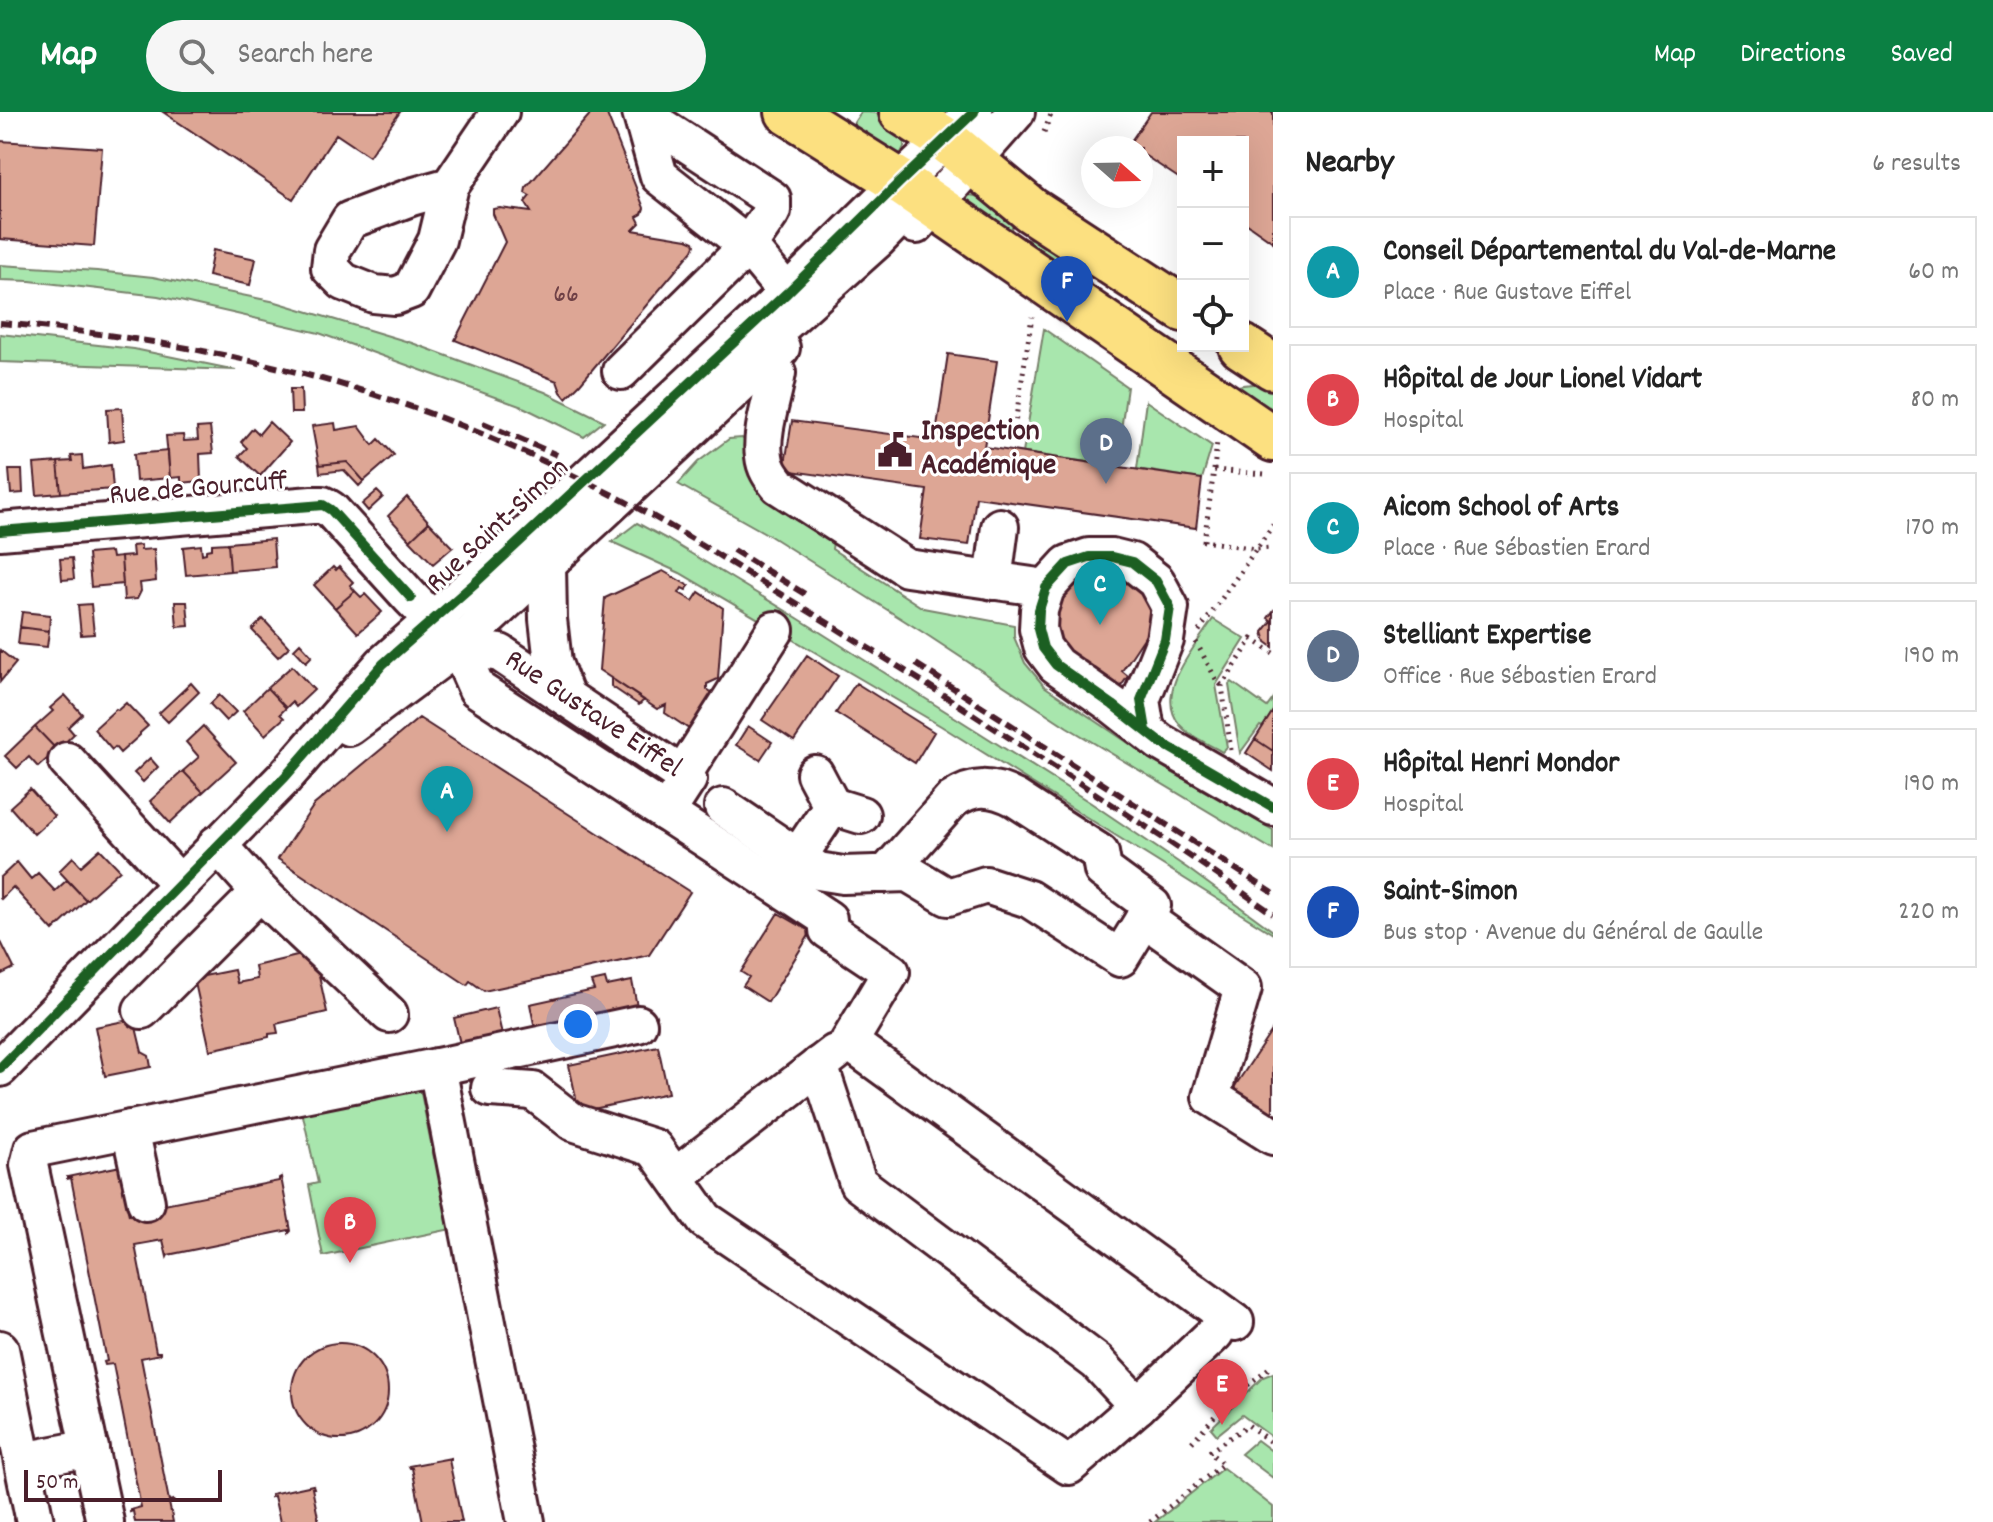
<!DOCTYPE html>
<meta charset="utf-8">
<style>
:root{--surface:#fff;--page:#f6f6f6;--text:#222;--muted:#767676;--line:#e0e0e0;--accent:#0b8043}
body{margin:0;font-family:Dekko,sans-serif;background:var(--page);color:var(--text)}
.controls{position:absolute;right:24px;top:24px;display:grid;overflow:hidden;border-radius:0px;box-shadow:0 8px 32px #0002}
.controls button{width:72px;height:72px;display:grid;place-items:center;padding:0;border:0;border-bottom:2px solid var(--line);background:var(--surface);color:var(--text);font:40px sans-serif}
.compass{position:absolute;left:1081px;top:24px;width:72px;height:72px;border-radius:50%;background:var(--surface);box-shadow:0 8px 32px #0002;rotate:110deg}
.scale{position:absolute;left:24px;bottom:20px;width:198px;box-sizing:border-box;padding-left:8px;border:4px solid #4a1f2b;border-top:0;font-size:22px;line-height:28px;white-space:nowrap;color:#4a1f2b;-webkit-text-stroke:6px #fff;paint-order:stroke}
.you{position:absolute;left:578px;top:912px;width:28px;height:28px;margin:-20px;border:6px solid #fff;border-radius:50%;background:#1a73e8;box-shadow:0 0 0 12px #1a73e833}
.badge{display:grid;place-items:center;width:52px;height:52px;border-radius:50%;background:var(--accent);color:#fff;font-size:26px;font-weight:700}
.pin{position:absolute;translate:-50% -66px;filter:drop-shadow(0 2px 4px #0008)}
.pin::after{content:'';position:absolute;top:42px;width:28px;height:24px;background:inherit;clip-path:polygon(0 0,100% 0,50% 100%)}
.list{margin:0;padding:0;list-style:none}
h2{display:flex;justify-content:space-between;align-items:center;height:104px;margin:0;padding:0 32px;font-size:34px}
h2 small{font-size:26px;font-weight:400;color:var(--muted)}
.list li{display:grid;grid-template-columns:52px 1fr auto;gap:24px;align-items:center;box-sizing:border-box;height:112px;margin:0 16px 16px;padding:0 16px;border:2px solid var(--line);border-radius:0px}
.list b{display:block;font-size:30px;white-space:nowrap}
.list p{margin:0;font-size:26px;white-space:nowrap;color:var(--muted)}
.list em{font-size:26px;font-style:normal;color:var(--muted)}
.icon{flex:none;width:44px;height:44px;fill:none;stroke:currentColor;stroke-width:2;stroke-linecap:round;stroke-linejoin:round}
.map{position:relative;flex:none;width:1273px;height:1410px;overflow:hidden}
header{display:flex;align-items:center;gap:48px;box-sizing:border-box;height:112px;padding:0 40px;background:var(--accent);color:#fff}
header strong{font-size:38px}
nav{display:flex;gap:44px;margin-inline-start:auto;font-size:28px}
.search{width:560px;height:72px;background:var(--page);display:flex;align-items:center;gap:20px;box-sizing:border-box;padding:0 28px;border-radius:44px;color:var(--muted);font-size:30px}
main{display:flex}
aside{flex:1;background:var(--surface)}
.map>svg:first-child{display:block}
</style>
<header>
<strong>Map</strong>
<div class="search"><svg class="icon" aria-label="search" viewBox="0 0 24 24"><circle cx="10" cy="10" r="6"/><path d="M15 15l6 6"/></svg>Search here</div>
<nav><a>Map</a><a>Directions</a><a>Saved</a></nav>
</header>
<main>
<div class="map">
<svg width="1273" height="1410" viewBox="0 0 1273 1410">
<rect width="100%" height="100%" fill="#fff"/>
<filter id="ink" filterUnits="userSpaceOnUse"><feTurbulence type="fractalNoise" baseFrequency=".0125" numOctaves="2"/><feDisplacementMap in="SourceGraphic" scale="16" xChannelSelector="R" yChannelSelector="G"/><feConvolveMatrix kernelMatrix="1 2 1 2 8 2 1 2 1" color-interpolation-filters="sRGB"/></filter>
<g filter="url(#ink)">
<path fill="#a8e6ad" stroke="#79826c" stroke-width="2" d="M861,0C886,0 889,6 904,24V35L901,41L892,42L851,15Z
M970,83L980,85L1016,109L1002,130L964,88Z
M1039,125L1094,161L1064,172L1017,129Z
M0,153L97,159L153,165L276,190L412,231L545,280L604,309L584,325L525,296L319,221L158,184L30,169L0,168Z
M1044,217L1127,275L1116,354L1023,341Z
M0,222L134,237L236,258L0,250Z
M1273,270V315L1224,277L1243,273Z
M1146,289L1212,334L1202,367L1137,357Z
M742,326L747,331C747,339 747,349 749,357C753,378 780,398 797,409L806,406L833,430L832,437L923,496L1014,513V525L1025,551L1044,574L1173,661L1273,718V738L1067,615L924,521L767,422L678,372L698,350L729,327Z
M637,411L667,427L796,505L1091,691L1187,756L1273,819V822L941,614L680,461L612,430Z
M1213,507L1245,527L1216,573L1227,635L1222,640C1209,632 1190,625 1180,613C1153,581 1195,535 1213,507Z
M1232,570L1267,595L1273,587V599L1263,615L1260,614L1240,641L1229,573Z
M418,966L434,1046L441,1045L456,1116L323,1144L309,1073L318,1071L300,990Z
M1273,1261V1326L1242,1303L1217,1323L1211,1316L1263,1265Z
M1257,1328L1273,1340V1366L1241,1342Z
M1223,1356L1273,1395V1410H1155Z"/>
<path fill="#dda695" stroke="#4a1f2b" stroke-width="2" d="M163,0H400L369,44L336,22L293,87Z
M592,0H606L644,96L642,102L637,105L640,111L633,118L687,127L694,130L695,133L693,138L580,272L566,286L561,280L557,269L455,228L505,130L493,102V97L500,96L531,100L525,90L530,84L525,81L526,76Z
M1151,0H1273V130L1243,109V30H1183V69L1141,41V36H1134L1129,32Z
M0,29L102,36L94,134L0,127Z
M213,138L256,147L250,173L208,164Z
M948,242L997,249L984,335L1202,367L1196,416L976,385L969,433L920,427L927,378L784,358L792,309L935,328Z
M290,277H301L302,301H291Z
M122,296L124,328L109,330L107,297Z
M269,310L290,330L260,364L239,344L247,336L241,330L253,316L259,322Z
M335,311L336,318L359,314L373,333L379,327L394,343L364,369L347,350L319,353L312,314Z
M210,315L213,341L200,342L201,369L181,371V365L170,366L166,324L183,323L184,329L198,328L197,316Z
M168,339L170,366L136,369L134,342Z
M82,343L83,357L111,353L113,377L61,381L58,350L72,349L71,344Z
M58,350L61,381L37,383L34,352Z
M347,350L364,369L359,374L344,358L320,361L319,353Z
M9,358H22L23,381L11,382Z
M377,379L383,385L368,399L362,392Z
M407,385L429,410L410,428L388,404Z
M429,410L453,435L433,452L410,428Z
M273,427L275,455L230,459L228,431Z
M228,431L230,459L186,463L183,435L201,433L202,442L206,441V438L212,437V432Z
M141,433V438L154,437L156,469L140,471L141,479L137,487L124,488L121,445L133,444L132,434Z
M111,440L112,446L121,445L123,472L91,475L88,442Z
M72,446L74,467L62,468L60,447Z
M333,455L336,458L339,455L353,470L350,473L355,479L335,496L314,473Z
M1089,457L1127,463L1140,475L1147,489L1150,502L1148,520L1122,559L1128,564L1119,577L1064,538L1053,517L1057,482Z
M663,459L689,474L686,478L682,476L679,481L693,489L699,480L723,496L718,567L707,572V577L721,587L698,623L665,601L666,593L657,597L599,558L605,486Z
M355,479L361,485L365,482L382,500L358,521L335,496Z
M175,490H187L189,514L177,515Z
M91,492L94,522L81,523L78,493Z
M1273,499V535L1266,530L1263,520L1272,509L1268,506Z
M22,500L50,503L49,519L20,515Z
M263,507L289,535L278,545L252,518Z
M20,515L49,519L47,535L18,532Z
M300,531L312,544L306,550L294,537Z
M0,538L16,551L0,570Z
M807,543L838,564L794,629L762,608Z
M292,554L314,578L296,595L292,590L286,596L267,576Z
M611,566L644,588L639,593L611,574Z
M191,571L199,580L168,610L159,601Z
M856,571L934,620L915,651L836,601Z
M267,576L286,596L280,602L284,606L265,623L243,599Z
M65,583L82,602L68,615L74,622L57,638L35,615L53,599L50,596Z
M219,583L236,600L226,609L210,592Z
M126,591L148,614L140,621V623L120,641L115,635L112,638L94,617L116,597L118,598Z
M1273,599V639L1255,627Z
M419,606L690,780L649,843L484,879L470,869L467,873L278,747L314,693Z
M203,614L236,650L203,680L183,659L199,645L186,630Z
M748,614L772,630L760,648L736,633Z
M35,615L57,638L38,655L29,645L17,656L5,644Z
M1255,627L1273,639V659L1246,641Z
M150,646L158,655L143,670L134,661Z
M183,659L203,680L170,711L150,689Z
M30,677L54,704L34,722L10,695Z
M100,737L120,758L86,788L59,759L73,745L81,754Z
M17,750L31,767L38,761L55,779L67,768L86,788L53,819L13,775L1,787L0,786V766Z
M778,801L811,820L768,890L743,874L749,865L741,860Z
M0,828L14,856L0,863Z
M314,840L327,900L276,912L278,921L269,922V925L210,938L194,866L234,858L237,871L257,867L255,854Z
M605,867L607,874L632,869L637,894L599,902L536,922L530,892L594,878L591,870Z
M496,896L503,927L461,936L454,906Z
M134,907L142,940L149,944L151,955L105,964L95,915Z
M1273,917V1008L1231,980Z
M658,934L668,981L579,1000L569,953Z
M121,1054L122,1056L119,1057L129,1103L158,1097L159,1093L279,1069V1066L281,1065L291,1119L289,1121V1118L168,1143L167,1145L163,1128L135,1133L156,1240H160V1242L141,1246L169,1389L173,1388L174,1390L169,1391L173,1410H135L133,1399L130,1400V1398L141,1395L113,1252L105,1253L104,1250L107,1249L71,1066L67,1067V1065Z
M292 1279a48 48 0 1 1 96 0a48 48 0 1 1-96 0Z
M451,1346V1348H449L462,1410H423L412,1356H410L409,1354Z
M313,1373L314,1376H312L319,1410H280L274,1384L271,1385V1382Z"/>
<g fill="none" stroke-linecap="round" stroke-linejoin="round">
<g stroke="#4a1f2b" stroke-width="42">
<g id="minor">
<path d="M641,0L659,64L748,134L772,99V87L642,2"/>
<path d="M450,74L411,85L350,108L332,138L330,156L344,170L374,182L395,184L411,178L437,128L450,74L500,0"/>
<path d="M916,113L1016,0"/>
<path d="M781,236L766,248L777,261C773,286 760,320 764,344C765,356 771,364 778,373L907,456L1046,476"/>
<path d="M621,259L748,134L787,181"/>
<path d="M0,419L312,393H323L331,398L411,486L458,534L477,577L828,807V818L891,860L849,930L1235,1210"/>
<path d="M547,453L548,507L553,551L566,585"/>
<path d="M993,469L1000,415"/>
<path id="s1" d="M458,534L500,541L688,667L666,701"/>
<path d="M349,615L458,534L766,248L781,214L878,127L915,89"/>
<path d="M1146,618L1141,588L1165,528L1170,495L1156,469L1132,450L1112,445H1089L1068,452L1046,476L1039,498L1038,517L1043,536L1056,553L1113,593L1160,630L1273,695"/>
<path d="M67,649L179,771"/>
<path d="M815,662L832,694"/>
<path d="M682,664L775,518"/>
<path d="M723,695L818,759L843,763L908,761L948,785L986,773L1029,787L1120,846L1152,794L1103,758L1100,741L1015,686C991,674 974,673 952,688L886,762"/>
<path d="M217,732L260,780L389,902"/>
<path d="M798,745L832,694L861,703"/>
<path d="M1144,806L1243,876L1211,985L1273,1024"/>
<path d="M142,898L260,780"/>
<path d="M819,953L858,1071L1097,1250L1138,1294"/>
<path d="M437,955L638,912"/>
<path d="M0,956L285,665L383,552L475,471L787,181L900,70L974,0"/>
<path d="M490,976L533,979L573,1010L654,1036L705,1108L1069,1354L1138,1294L1215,1221"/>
<path d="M130,1017L146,1090"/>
<path d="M675,1065L835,941"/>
<path d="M0,1237L35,1410"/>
<path d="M23,1349L90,1336"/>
<path d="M105,1410L29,1053L33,1037L437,955L526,1410"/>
</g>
</g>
<g stroke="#4a1f2b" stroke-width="50">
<path id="major" d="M788,0L900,70L1273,327
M902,0L946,28L1031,98L1183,197
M1241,234L1273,255"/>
</g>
<path stroke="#4a1f2b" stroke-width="5" stroke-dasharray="2 6" stroke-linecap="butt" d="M1044,20L1052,0
M1013,324L1032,205
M1214,358L1217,329
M1264,362L1214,358L1204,429L1257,437L1273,436
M1199,519L1273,413
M1196,530L1217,569L1222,574
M1231,638L1222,574L1252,527L1273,541
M1192,1330L1228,1289L1269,1256L1273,1255
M1150,1410L1223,1352L1209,1340L1248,1313L1273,1332"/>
<use href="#minor" stroke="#fff" stroke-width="36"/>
<use href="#major" stroke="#fce080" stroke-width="44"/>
<path stroke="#4a1f2b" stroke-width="6" stroke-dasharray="12 6" stroke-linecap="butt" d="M0,211C150,224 298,252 439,305C510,332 580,365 647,401C689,424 729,450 769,475C828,511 887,547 945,584C1055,656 1166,725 1273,802
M483,311L557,343
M733,438L808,484
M916,552L1273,781"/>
<g stroke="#fff" stroke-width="15">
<path id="cycleway" d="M0,419L323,393L331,398L411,486
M1146,618L1141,588L1165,528L1170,495L1156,469L1132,450L1112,445H1089L1068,452L1046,476L1039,498L1038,517L1043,536L1056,553L1113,593L1160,630L1273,695
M0,956L285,665L383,552L475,471L787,181L900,70L974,0"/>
</g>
<use href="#cycleway" stroke="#1b5e20" stroke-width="10"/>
</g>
</g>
<defs>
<g id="civic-bare" transform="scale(2.76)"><path d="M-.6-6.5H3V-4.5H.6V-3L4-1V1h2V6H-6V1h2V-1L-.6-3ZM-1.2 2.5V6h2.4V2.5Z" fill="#4a1f2b" stroke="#fff" stroke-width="2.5" paint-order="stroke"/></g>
</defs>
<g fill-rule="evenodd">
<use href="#civic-bare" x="895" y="338"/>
</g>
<g text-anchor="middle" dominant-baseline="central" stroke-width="6" stroke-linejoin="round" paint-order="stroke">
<g font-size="26" fill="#6f4146">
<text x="566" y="183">66</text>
</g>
<g font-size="30" font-weight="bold" fill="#4a1f2b" stroke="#fff" text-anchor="start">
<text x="921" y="321">Inspection<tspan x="921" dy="34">Académique</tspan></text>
</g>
<g font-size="30" fill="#4a1f2b" stroke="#fff">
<text transform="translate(199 378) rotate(-5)">Rue de Gourcuff</text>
<text transform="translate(499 415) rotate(-43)">Rue Saint-Simon</text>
<text stroke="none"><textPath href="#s1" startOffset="154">Rue Gustave Eiffel</textPath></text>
</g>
</g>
</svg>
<div class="controls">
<button>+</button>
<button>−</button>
<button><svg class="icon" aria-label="locate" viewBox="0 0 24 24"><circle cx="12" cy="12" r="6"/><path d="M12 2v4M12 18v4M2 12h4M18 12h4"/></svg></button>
</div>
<svg class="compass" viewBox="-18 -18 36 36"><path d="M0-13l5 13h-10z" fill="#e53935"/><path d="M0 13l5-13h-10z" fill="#767676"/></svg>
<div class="scale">50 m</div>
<div class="you"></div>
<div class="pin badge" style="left:447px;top:720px;background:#0f9aa8">A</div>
<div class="pin badge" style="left:350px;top:1151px;background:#e0444e">B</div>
<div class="pin badge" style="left:1100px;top:513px;background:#0f9aa8">C</div>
<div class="pin badge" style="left:1106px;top:372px;background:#5c6f8a">D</div>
<div class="pin badge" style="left:1222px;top:1313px;background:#e0444e">E</div>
<div class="pin badge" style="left:1067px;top:210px;background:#1a4fb4">F</div>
</div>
<aside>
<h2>Nearby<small>6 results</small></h2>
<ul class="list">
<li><span class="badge" style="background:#0f9aa8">A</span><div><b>Conseil Départemental du Val-de-Marne</b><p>Place · Rue Gustave Eiffel</p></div><em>60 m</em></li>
<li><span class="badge" style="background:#e0444e">B</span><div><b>Hôpital de Jour Lionel Vidart</b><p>Hospital</p></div><em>80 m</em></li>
<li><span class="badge" style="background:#0f9aa8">C</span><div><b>Aicom School of Arts</b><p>Place · Rue Sébastien Erard</p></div><em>170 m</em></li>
<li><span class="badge" style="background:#5c6f8a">D</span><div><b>Stelliant Expertise</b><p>Office · Rue Sébastien Erard</p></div><em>190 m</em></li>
<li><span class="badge" style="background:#e0444e">E</span><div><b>Hôpital Henri Mondor</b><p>Hospital</p></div><em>190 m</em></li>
<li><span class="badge" style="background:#1a4fb4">F</span><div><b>Saint-Simon</b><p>Bus stop · Avenue du Général de Gaulle</p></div><em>220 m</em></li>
</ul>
</aside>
</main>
